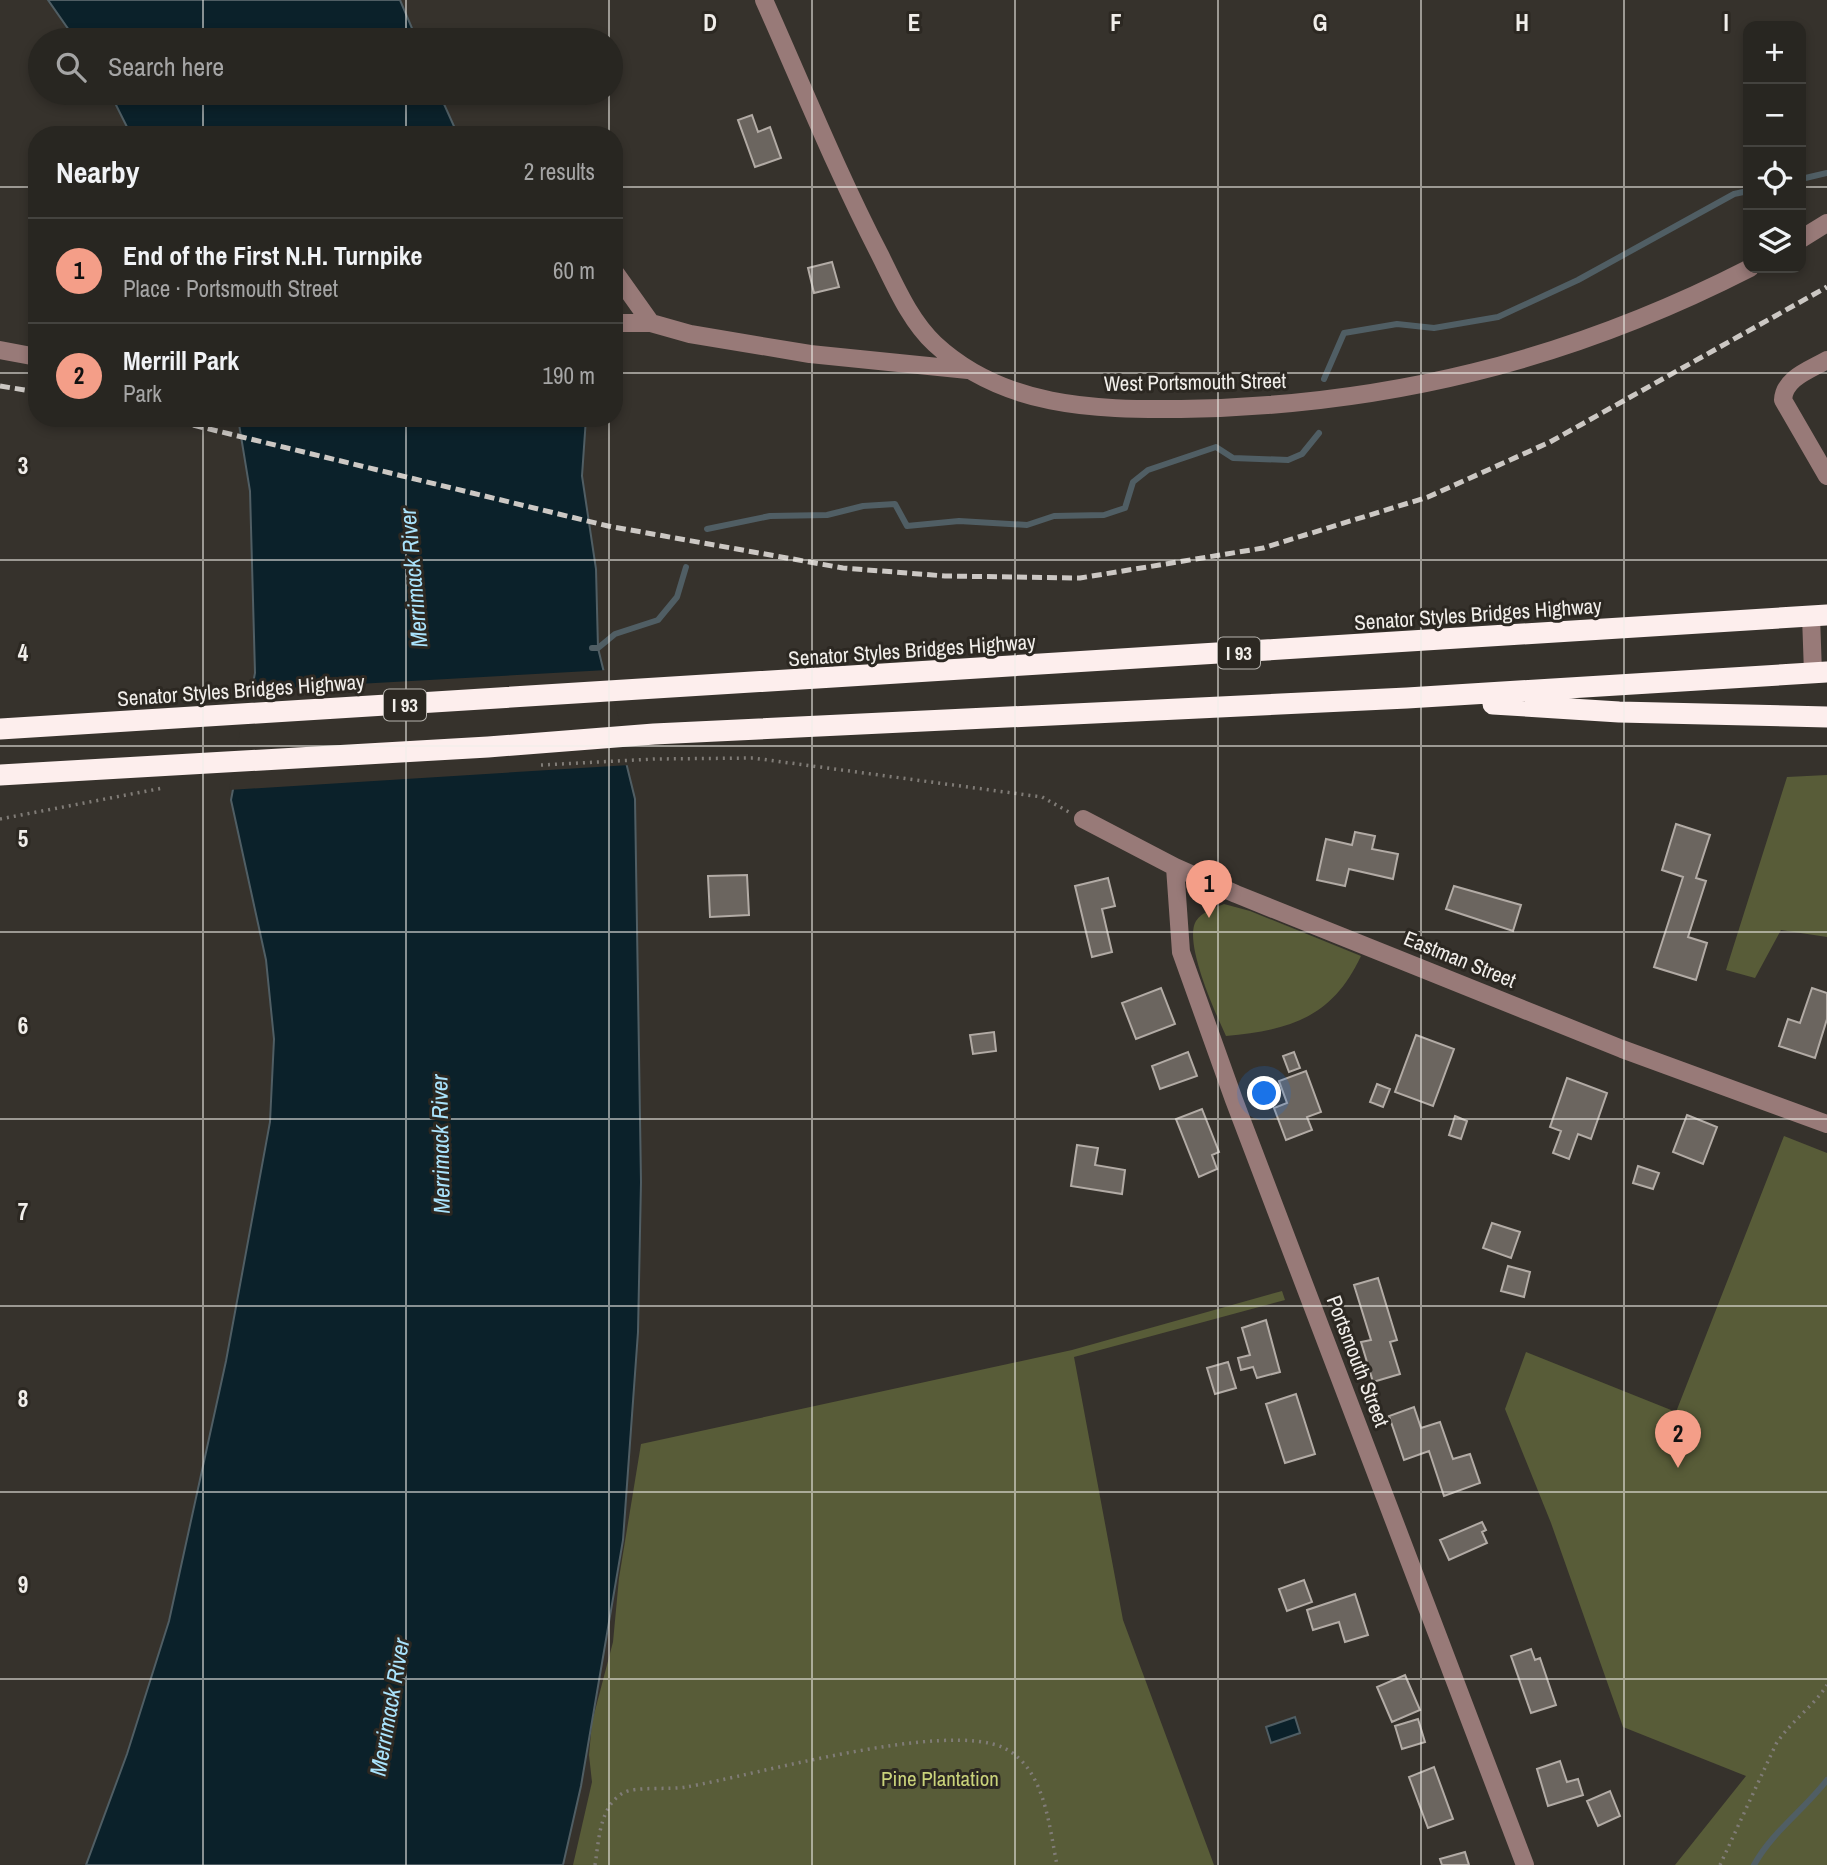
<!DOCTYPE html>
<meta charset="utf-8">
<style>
:root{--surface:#282621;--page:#302e2a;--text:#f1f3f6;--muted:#a5a5a5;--line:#44433f;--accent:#f49e88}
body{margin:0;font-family:"Archivo Narrow",sans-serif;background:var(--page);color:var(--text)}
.controls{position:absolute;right:21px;top:21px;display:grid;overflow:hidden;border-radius:14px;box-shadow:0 4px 10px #0003}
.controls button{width:63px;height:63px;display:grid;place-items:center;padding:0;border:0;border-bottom:2px solid var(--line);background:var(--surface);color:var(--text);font:35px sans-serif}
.you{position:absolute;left:1265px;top:1094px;width:24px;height:24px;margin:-18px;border:5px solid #fff;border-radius:50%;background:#1a73e8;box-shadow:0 0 0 10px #1a73e833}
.badge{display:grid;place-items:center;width:46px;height:46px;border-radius:50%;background:var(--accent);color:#111;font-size:23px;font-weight:700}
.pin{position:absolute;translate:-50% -58px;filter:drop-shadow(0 2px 4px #0008)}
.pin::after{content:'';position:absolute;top:37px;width:24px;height:21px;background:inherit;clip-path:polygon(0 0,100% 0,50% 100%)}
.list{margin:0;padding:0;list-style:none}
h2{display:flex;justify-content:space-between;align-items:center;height:91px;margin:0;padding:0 28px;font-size:30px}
h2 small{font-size:23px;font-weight:400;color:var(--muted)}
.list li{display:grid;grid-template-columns:46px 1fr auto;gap:21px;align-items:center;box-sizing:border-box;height:105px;padding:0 28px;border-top:2px solid var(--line)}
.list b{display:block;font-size:26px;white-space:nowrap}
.list p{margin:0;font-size:23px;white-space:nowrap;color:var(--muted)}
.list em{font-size:23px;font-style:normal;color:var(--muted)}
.icon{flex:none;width:38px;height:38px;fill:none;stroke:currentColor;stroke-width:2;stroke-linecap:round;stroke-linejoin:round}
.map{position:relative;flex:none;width:1827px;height:1865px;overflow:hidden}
.search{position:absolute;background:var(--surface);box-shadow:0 4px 10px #0003;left:28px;top:28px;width:595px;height:77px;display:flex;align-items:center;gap:18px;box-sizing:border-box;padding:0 24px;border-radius:38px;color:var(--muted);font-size:26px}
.panel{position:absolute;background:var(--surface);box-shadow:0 4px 10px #0003;left:28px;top:126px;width:595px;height:301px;border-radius:28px}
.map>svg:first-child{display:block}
</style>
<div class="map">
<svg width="1827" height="1865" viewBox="0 0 1827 1865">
<rect width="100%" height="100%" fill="#36322c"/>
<path fill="#585c38" d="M1827,775V937L1781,930L1755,978L1726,970L1787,777Z
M1224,904L1250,911L1361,956C1332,1018 1290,1030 1226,1036C1216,1014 1183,942 1196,921C1202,912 1214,908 1224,904Z
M1784,1136L1827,1153V1865H1675L1746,1776L1623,1727L1551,1523L1505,1409L1526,1352L1676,1412Z
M1282,1291L1285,1300L1074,1357L1123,1620L1214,1865H573L592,1782L589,1755L592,1722L613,1642L619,1578L641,1444L1072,1350Z"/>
<path fill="#0b212a" stroke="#505e64" stroke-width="2" d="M48,0H400L417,40H76Z
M110,93H439L458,135H131Z
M238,418H586L582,476L596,569L598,648L635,799L641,1182L638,1332L623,1540L581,1786L563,1865H86L127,1754L169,1621L226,1361L270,1122L274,1039L266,960L231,800L255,673L250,491Z
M1295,1717L1300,1733L1271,1743L1266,1727Z"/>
<path fill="#36322c" d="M607,670L630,765L229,790L248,690Z"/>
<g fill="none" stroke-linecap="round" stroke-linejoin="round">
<path stroke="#505e64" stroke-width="6" d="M1801,179L1827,173
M1324,379L1344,333L1397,324L1434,328L1498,317L1578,280L1734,194L1748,191
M707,529L770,516L827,515L863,506L895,504L907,526L959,521L1027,525L1054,516L1104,515L1125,508L1133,482L1148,470L1216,447L1233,458L1288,460L1302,454L1319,433
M592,648H598L615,634L658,620L677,597L686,567
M1754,1865C1772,1832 1804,1810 1827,1780"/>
</g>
<path fill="#6b655f" stroke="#b2aba5" stroke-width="2" d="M752,115L758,132L770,127L781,158L755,167L738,120Z
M832,262L839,287L814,293L808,268Z
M1676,824L1710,835L1696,878L1706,881L1688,937L1707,943L1696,980L1654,967L1683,877L1662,870Z
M1355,832L1375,836L1372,849L1398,854L1393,879L1349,869L1345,886L1317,880L1326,839L1352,845Z
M747,875L749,915L710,917L708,876Z
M1108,878L1115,906L1102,909L1112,952L1092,957L1075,886Z
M1454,886L1521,905L1513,931L1446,909Z
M1161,988L1175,1024L1136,1039L1122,1003Z
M1812,988L1827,993V1019L1815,1058L1779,1046L1788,1019L1800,1023Z
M994,1032L996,1051L973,1054L970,1035Z
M1416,1035L1454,1049L1433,1106L1395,1092Z
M1188,1052L1197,1076L1160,1089L1152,1066Z
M1294,1052L1300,1068L1289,1072L1283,1056Z
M1306,1071L1321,1112L1307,1117L1312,1130L1286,1140L1274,1108L1287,1103L1279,1081Z
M1567,1078L1607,1093L1591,1139L1578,1134L1569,1159L1553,1153L1561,1131L1550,1127Z
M1377,1084L1390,1089L1383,1107L1370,1102Z
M1202,1109L1219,1152L1212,1155L1217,1169L1199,1177L1176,1119Z
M1687,1115L1717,1127L1703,1164L1673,1152Z
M1455,1116L1467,1121L1461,1139L1449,1135Z
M1077,1145L1098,1148L1095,1165L1125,1170L1122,1194L1071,1186Z
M1638,1166L1659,1173L1653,1189L1633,1183Z
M1492,1223L1520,1232L1511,1258L1483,1248Z
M1508,1266L1530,1272L1524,1297L1501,1291Z
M1378,1278L1397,1340L1390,1342L1400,1374L1373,1382L1361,1342L1371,1340L1354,1285Z
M1266,1320L1280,1372L1257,1378L1253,1367L1241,1370L1238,1358L1250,1355L1242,1328Z
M1228,1362L1236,1388L1215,1394L1207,1368Z
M1296,1394L1315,1454L1285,1463L1266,1404Z
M1414,1407L1421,1428L1440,1422L1453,1459L1470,1454L1480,1483L1444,1496L1429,1451L1404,1460L1389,1416Z
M1482,1522L1486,1530L1482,1532L1487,1543L1449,1560L1440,1540Z
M1304,1580L1312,1602L1287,1611L1279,1589Z
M1355,1594L1368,1635L1345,1642L1339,1622L1313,1630L1307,1610Z
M1531,1649L1535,1660L1540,1658L1556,1705L1531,1713L1511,1656Z
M1405,1675L1420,1710L1392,1722L1377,1687Z
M1418,1719L1425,1742L1402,1749L1395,1726Z
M1560,1761L1567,1782L1578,1779L1583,1795L1548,1806L1537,1769Z
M1434,1767L1453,1819L1428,1828L1409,1777Z
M1610,1791L1620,1816L1598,1826L1587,1801Z
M1465,1852L1469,1865H1442L1440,1859Z"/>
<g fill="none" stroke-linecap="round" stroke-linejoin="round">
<path stroke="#807c77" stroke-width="3.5" stroke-dasharray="2 5" stroke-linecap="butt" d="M541,765L655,759L753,758L1042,797L1069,812
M0,819L163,788
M595,1865C599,1841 599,1807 623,1793C635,1786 670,1790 686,1787C756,1775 946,1720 1004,1748C1045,1768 1049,1826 1057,1865
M1720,1865L1776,1744C1791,1721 1813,1707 1827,1685"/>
<path stroke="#987a78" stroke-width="18" d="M764,0C802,85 837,172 880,255C895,285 910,321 935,344C1003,407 1094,410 1181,409C1385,406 1568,361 1750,268
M1801,239L1827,223
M614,271L651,323L690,334L810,354L968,370
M614,323H651
M0,350L37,357
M1827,360C1810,370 1784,378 1783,400L1827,476
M1811,616L1813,673
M1083,819L1175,867L1236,894L1622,1049L1827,1124
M1175,867L1181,952L1234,1100L1525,1865"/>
<path stroke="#fdeeed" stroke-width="21" d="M1493,704L1619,712L1827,717
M0,729L1827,615
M0,775L488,747L654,734L1407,698L1827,672"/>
<path stroke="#ccc8c4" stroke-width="5" stroke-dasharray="10 5" stroke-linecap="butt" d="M0,386L37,392
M164,418L608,526L843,568L945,576L1080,578L1263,548L1428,497L1550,442L1827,287"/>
</g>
<path fill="none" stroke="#f1eeea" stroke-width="2" stroke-opacity="0.55" d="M203,0V40M406,0V40M609,0V40M812,0V1865M1015,0V1865M1218,0V1865M1421,0V1865M1624,0V1865M203,93V135M406,93V135M609,93V135M0,187H37M614,187H1748M1801,187H1827M0,373H37M614,373H1827M203,418V1865M406,418V1865M609,418V1865M0,560H1827M0,746H1827M0,932H1827M0,1119H1827M0,1306H1827M0,1492H1827M0,1679H1827"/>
<g text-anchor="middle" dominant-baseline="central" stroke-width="6" stroke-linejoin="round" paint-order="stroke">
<g fill="#2c2822" stroke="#b6b3ae" stroke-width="2">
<rect x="1218" y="637.5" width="42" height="31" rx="5"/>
<rect x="384" y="689.5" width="42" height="31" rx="5"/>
</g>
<g font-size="19" font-weight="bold" fill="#f1eeea">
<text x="1239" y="653">I 93</text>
<text x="405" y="705">I 93</text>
</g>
<g font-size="21" fill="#f1eeea" stroke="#2c2822">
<text transform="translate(1195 382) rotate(-1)">West Portsmouth Street</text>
<text transform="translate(1478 614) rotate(-4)">Senator Styles Bridges Highway</text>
<text transform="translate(912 650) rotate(-4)">Senator Styles Bridges Highway</text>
<text transform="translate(241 690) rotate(-4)">Senator Styles Bridges Highway</text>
<text transform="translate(1460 959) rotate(22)">Eastman Street</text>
<text transform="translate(1358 1361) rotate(69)">Portsmouth Street</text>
</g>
<g font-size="21" fill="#c9d27a" stroke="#2c2822">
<text x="940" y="1778">Pine Plantation</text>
</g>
<g font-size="23" font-style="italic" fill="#aae3fc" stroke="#2c2822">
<text transform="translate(413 578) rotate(-95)">Merrimack River</text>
<text transform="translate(440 1144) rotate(-91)">Merrimack River</text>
<text transform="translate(389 1707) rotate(-80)">Merrimack River</text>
</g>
</g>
<g font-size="23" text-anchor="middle" font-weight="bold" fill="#f1eeea" stroke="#2c2822" stroke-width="6" stroke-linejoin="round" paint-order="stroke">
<text x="710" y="31">D</text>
<text x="914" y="31">E</text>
<text x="1116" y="31">F</text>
<text x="1320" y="31">G</text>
<text x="1522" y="31">H</text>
<text x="1726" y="31">I</text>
<text x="23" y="474">3</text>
<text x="23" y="661">4</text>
<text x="23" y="847">5</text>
<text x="23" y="1034">6</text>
<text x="23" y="1220">7</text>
<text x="23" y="1407">8</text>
<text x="23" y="1593">9</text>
</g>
</svg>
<div class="controls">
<button>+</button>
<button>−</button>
<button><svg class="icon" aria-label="locate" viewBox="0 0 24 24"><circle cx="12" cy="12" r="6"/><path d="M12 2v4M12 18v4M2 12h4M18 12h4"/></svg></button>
<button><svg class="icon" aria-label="layers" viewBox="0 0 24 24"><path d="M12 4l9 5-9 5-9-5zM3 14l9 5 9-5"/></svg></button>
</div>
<div class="you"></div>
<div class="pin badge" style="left:1209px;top:918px">1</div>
<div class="pin badge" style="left:1678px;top:1468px">2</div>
<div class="search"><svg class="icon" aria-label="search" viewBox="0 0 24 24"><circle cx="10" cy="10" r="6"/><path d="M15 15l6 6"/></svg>Search here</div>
<section class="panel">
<h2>Nearby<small>2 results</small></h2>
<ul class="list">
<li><span class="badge">1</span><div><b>End of the First N.H. Turnpike</b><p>Place · Portsmouth Street</p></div><em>60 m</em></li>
<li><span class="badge">2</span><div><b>Merrill Park</b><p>Park</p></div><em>190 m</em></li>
</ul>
</section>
</div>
